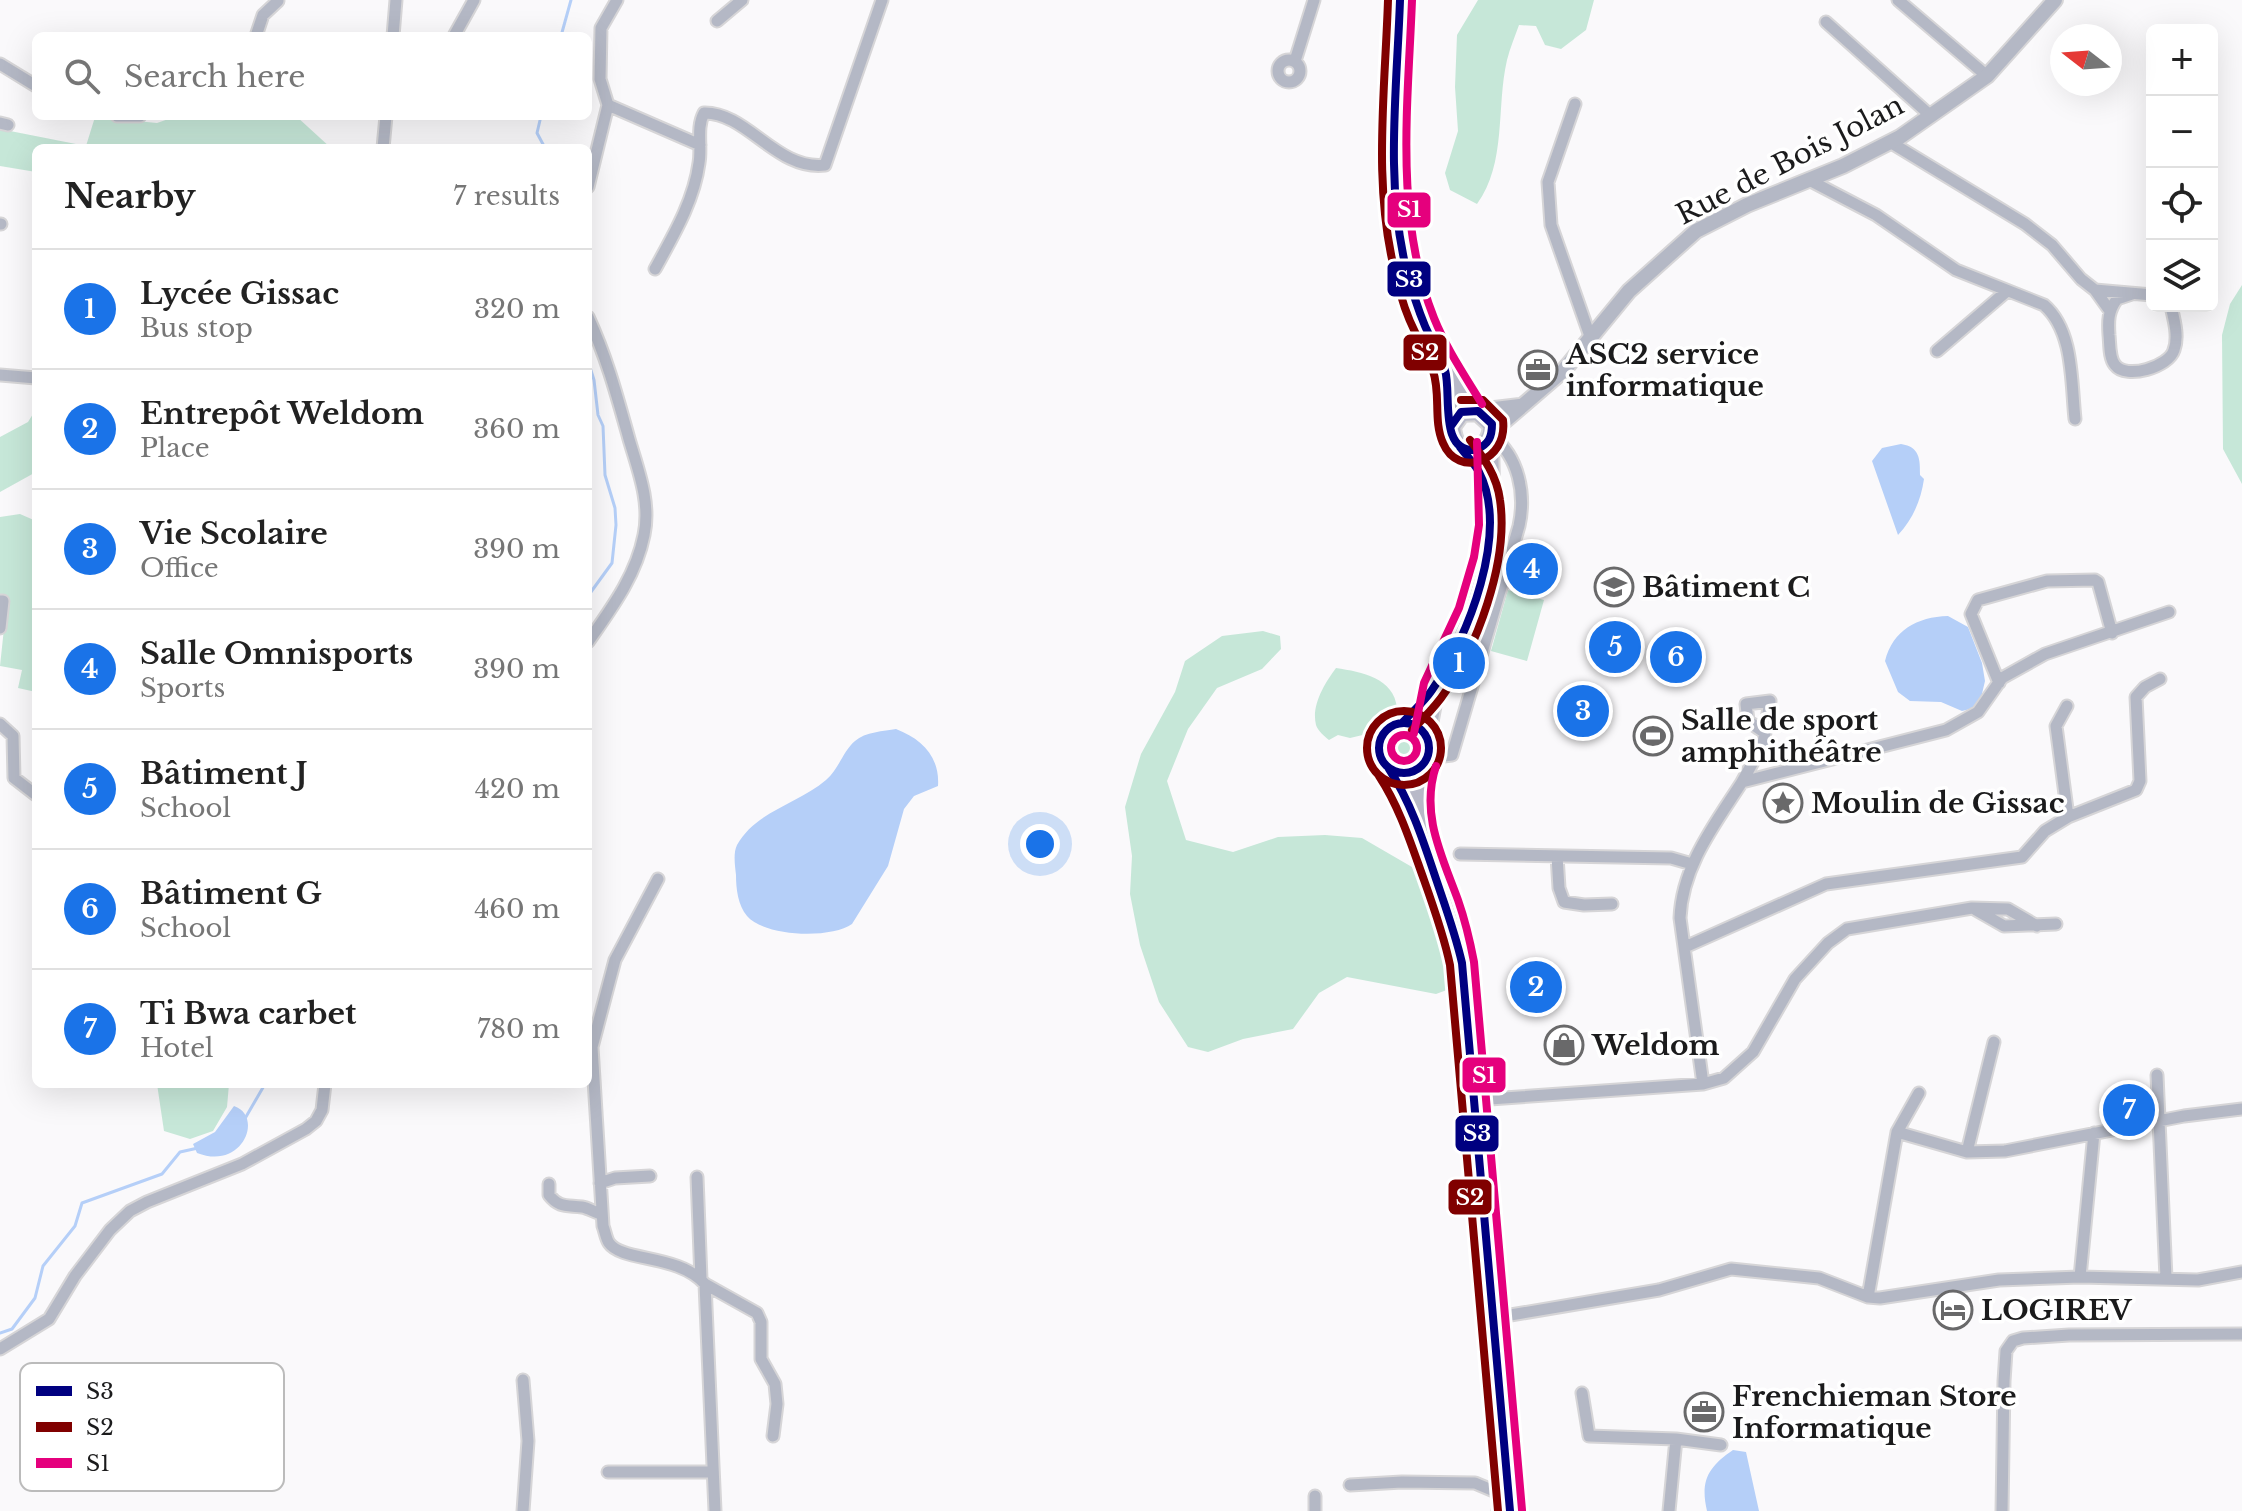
<!DOCTYPE html>
<meta charset="utf-8">
<style>
:root{--surface:#fff;--page:#f2f2f2;--text:#222;--muted:#767676;--line:#e0e0e0;--accent:#1a73e8}
body{margin:0;font-family:"Libre Baskerville",serif;background:var(--page);color:var(--text)}
.controls{position:absolute;right:24px;top:24px;display:grid;overflow:hidden;border-radius:12px;box-shadow:0 8px 32px #0002}
.controls button{width:72px;height:72px;display:grid;place-items:center;padding:0;border:0;border-bottom:2px solid var(--line);background:var(--surface);color:var(--text);font:40px sans-serif}
.compass{position:absolute;left:2050px;top:24px;width:72px;height:72px;border-radius:50%;background:var(--surface);box-shadow:0 8px 32px #0002;rotate:287deg}
.you{position:absolute;left:1040px;top:844px;width:28px;height:28px;margin:-20px;border:6px solid #fff;border-radius:50%;background:#1a73e8;box-shadow:0 0 0 12px #1a73e833}
.badge{display:grid;place-items:center;width:52px;height:52px;border-radius:50%;background:var(--accent);color:#fff;font-size:26px;font-weight:700}
.pin{position:absolute;translate:-50% -50%;border:4px solid #fff;box-shadow:0 2px 8px #0006}
.list{margin:0;padding:0;list-style:none}
h2{display:flex;justify-content:space-between;align-items:center;height:104px;margin:0;padding:0 32px;font-size:34px}
h2 small{font-size:26px;font-weight:400;color:var(--muted)}
.list li{display:grid;grid-template-columns:52px 1fr auto;gap:24px;align-items:center;box-sizing:border-box;height:120px;padding:0 32px;border-top:2px solid var(--line)}
.list b{display:block;font-size:30px;white-space:nowrap}
.list p{margin:0;font-size:26px;white-space:nowrap;color:var(--muted)}
.list em{font-size:26px;font-style:normal;color:var(--muted)}
.icon{flex:none;width:44px;height:44px;fill:none;stroke:currentColor;stroke-width:2;stroke-linecap:round;stroke-linejoin:round}
.map{position:relative;flex:none;width:2242px;height:1511px;overflow:hidden}
.search{position:absolute;background:var(--surface);box-shadow:0 8px 32px #0002;left:32px;top:32px;width:560px;height:88px;display:flex;align-items:center;gap:20px;box-sizing:border-box;padding:0 28px;border-radius:12px;color:var(--muted);font-size:30px}
.panel{position:absolute;background:var(--surface);box-shadow:0 8px 32px #0002;left:32px;top:144px;width:560px;height:944px;border-radius:12px}
.map>svg:first-child{display:block}
</style>
<div class="map">
<svg width="2242" height="1511" viewBox="0 0 2242 1511">
<rect width="100%" height="100%" fill="#faf9fb"/>
<path fill="#c6e7d8" d="M1478,0H1594L1586,30L1561,49L1545,45L1536,26L1519,25C1515,36 1510,48 1507,60C1496,107 1507,163 1477,204L1450,190L1445,173L1458,131L1455,87L1457,35Z
M177,116H296L331,148H36V172L0,166V129L86,146L95,117L157,123Z
M2242,285V484L2223,449L2222,335L2230,304Z
M36,409V472L0,492V437L28,422Z
M20,514L36,521V692L18,688L22,670L0,666L7,600L0,599V517Z
M1508,590L1544,600L1527,661L1491,651Z
M1263,631L1280,636L1281,649L1262,669L1217,688L1188,729L1167,781L1186,840L1233,852L1278,837L1325,835L1362,838L1412,867L1447,926L1455,987L1436,994L1347,977L1319,993L1293,1029L1243,1039L1208,1052L1188,1047L1159,1002L1140,945L1130,894L1132,856L1125,807L1141,754L1175,692L1185,661L1222,636Z
M1336,668C1362,672 1394,678 1397,708L1380,716L1371,733L1350,738L1338,735L1329,740C1324,736 1318,731 1316,725C1311,705 1325,683 1336,668Z
M1389 750a17 17 0 1 1 34 0a17 17 0 1 1-34 0Z
M157,1084H229L227,1107L213,1131L190,1139L164,1131Z"/>
<path fill="#b5cff8" d="M1901,444C1920,447 1920,459 1920,475L1924,479C1921,500 1913,519 1898,535L1872,461L1882,448Z
M1948,616L1968,627L1982,663L1985,681L1981,698L1974,708L1962,711L1941,702L1910,701L1898,692L1885,661C1893,630 1917,617 1948,616Z
M896,729C922,739 940,757 938,786L914,796L904,809L888,866L852,924C831,939 765,937 747,916C738,905 736,889 736,875C735,866 733,853 737,845C756,811 798,804 826,780C839,769 843,751 855,741C865,732 884,731 896,729Z
M234,1106C264,1116 243,1171 197,1153L193,1144L215,1132Z
M1733,1450L1746,1452L1759,1511H1707C1700,1481 1708,1467 1733,1450Z"/>
<g fill="none" stroke-linecap="round" stroke-linejoin="round">
<path stroke="#b5cff8" stroke-width="3" d="M561,36L571,0
M541,116L537,133L545,148
M588,361L594,380L598,415L603,426L605,475L615,508L616,525L612,563L588,596
M243,1122L265,1084
M0,1333L12,1329L35,1298L43,1266L75,1226L82,1203L162,1174L180,1152L198,1148"/>
<g stroke="#d6d5d7" stroke-width="15">
<path id="minor" d="M1898,0L1987,76
M717,21L742,0
M1826,22L1931,116
M256,36L263,15L278,1
M393,36L396,0
M454,36L474,0
M1278 71a11 11 0 1 1 22 0a11 11 0 1 1-22 0Z
M1295,61L1314,0
M0,64L36,86
M1575,104L1548,182L1551,225L1591,339
M608,105L700,145
M117,116H140
M0,123L8,125
M1890,142L2025,224L2052,245L2081,279L2095,290L2110,311
M383,148L386,116
M1809,180L1876,215L1956,270L2044,305C2074,331 2071,382 2075,419
M588,187L608,105L600,79L601,28L617,0
M0,224H1
M655,269C673,236 694,201 699,163C702,146 696,128 704,113C747,112 777,171 825,165L882,0
M2095,290L2152,295
M2132,294L2117,299C2108,311 2108,321 2109,335C2110,344 2109,358 2115,365C2126,380 2169,367 2174,350C2179,337 2174,319 2171,306
M588,317C607,358 617,396 629,439C638,470 651,502 644,535C636,576 611,609 588,642
M1937,351L2007,291
M0,375L36,378
M0,601H3L0,628
M1999,683L1971,614L1978,600L2047,581L2095,580L2098,582L2112,633
M2067,706L2056,726L2068,817
M0,724L13,736L14,778L36,795
M1427,758L1452,755L1519,526C1526,494 1519,457 1492,436
M1742,782L1763,744L1770,701L1746,704L1748,721L1765,733
M1460,854L1671,858L1692,864
M1557,856L1559,888L1564,902L1584,905L1612,904
M658,879L615,960L592,1047L603,1226C605,1231 606,1239 609,1243C622,1262 679,1254 705,1284L715,1511
M1976,910L2004,926L2056,924
M1685,947L1826,884L2022,857L2045,831L2068,817L2136,790L2140,781L2136,697L2145,687L2160,679
M2157,1075L2166,1278
M1703,1084L1724,1078L1753,1052L1795,979L1828,943L1847,929L1972,908L2008,909L2037,926
M1475,1100L1703,1084L1680,918C1682,866 1715,824 1742,782L1946,730L1978,712L2002,678L2045,654L2169,612
M1897,1132L1967,1152L2005,1151L2184,1116L2242,1109
M1967,1152L1994,1042
M697,1177L701,1279
M600,1183L615,1178L650,1176
M549,1184V1195C559,1208 567,1205 582,1207C589,1208 595,1213 602,1214
M2080,1277L2094,1133
M705,1284L757,1313L761,1322V1359L775,1384L777,1404L773,1436
M1868,1297L1897,1132L1919,1093
M1493,1318L1659,1290L1731,1269L1819,1278L1868,1297L1880,1298L1999,1280L2080,1277L2198,1280L2242,1272
M0,1349L49,1319L75,1276L110,1230L130,1211L147,1202L242,1164L306,1129L316,1121L322,1110L325,1084
M523,1380L528,1441L523,1511
M1582,1393L1589,1436L1676,1439
M608,1472H713
M1350,1485L1402,1482L1475,1483L1501,1494
M1315,1511V1496
M1498,1511L1503,1488
M1669,1511L1676,1439L1721,1445
M2002,1511L2004,1381L2006,1351L2013,1341L2023,1338L2069,1335L2242,1334"/>
</g>
<g stroke="#d6d5d7" stroke-width="18">
<path id="tertiary" d="M1478,411L1520,406
M1493,431L1564,370L1629,291L1696,231L1747,205L1843,166L1900,137L1987,76L2055,0"/>
</g>
<g stroke="#d6d5d7" stroke-width="22">
<path id="primary" d="M1400,0C1397,106 1382,219 1422,320C1435,352 1454,380 1472,410
M1445,371C1447,385 1449,433 1455,442C1468,462 1496,446 1492,424L1478,411L1461,412L1451,426
M1379 748a25 25 0 1 1 50 0a25 25 0 1 1-50 0Z
M1426,735L1435,687L1470,612L1486,560L1491,526L1489,442
M1389,769C1409,797 1418,829 1430,861C1441,895 1455,927 1462,963L1510,1511
M1419,817L1417,779L1425,762"/>
</g>
<use href="#minor" stroke="#b4b8c5" stroke-width="11"/>
<use href="#tertiary" stroke="#b4b8c5" stroke-width="14"/>
<use href="#primary" stroke="#b8b9c8" stroke-width="18"/>
<g stroke="#fff" stroke-width="14">
<path id="bus-1" d="M1400,0C1397,88 1385,181 1406,268C1411,287 1417,307 1425,326C1431,340 1441,354 1445,370C1452,394 1438,453 1476,450C1489,444 1492,437 1492,424L1478,411L1461,412L1451,426
M1403,722C1413,711 1424,702 1432,690C1468,638 1510,532 1479,472C1474,463 1466,455 1460,447
M1379 748a25 25 0 1 1 50 0a25 25 0 1 1-50 0Z
M1389,769C1410,801 1422,837 1434,873C1444,903 1455,932 1462,963L1510,1511"/>
</g>
<g stroke="#fff" stroke-width="14">
<path id="bus-2" d="M1388,0C1385,93 1372,189 1397,280C1401,298 1407,316 1415,332C1421,345 1429,357 1433,371C1441,394 1433,421 1443,443C1458,479 1508,462 1503,420L1483,400H1461
M1367 748a37 37 0 1 1 74 0a37 37 0 1 1-74 0Z
M1412,730C1422,720 1432,710 1441,698C1477,649 1509,561 1500,500C1497,476 1484,458 1470,440
M1379,776C1400,808 1411,844 1424,880C1434,908 1444,936 1450,965L1498,1511"/>
</g>
<g stroke="#fff" stroke-width="14">
<path id="bus-3" d="M1412,0C1408,105 1394,218 1434,318C1446,348 1465,376 1482,404
M1414,733L1424,683L1459,608L1474,557L1479,525L1477,442
M1391 748a13 13 0 1 1 26 0a13 13 0 1 1-26 0Z
M1436,766C1420,814 1442,856 1458,900C1465,920 1470,941 1474,962L1522,1510"/>
</g>
<use href="#bus-1" stroke="#000080" stroke-width="8"/>
<use href="#bus-2" stroke="#800000" stroke-width="8"/>
<use href="#bus-3" stroke="#e5007d" stroke-width="8"/>
</g>
<defs>
<g id="office-ring" transform="scale(2)"><circle r="9.5" fill="#fff" stroke="#69696a" stroke-width="1.5"/><path d="M-6-3h4V-5.5h4V-3h4V5H-6ZM-1-4.5V-3h2v-1.5ZM-6 0V1H6V0Z" fill="#69696a"/></g>
<g id="school-ring" transform="scale(2)"><circle r="9.5" fill="#fff" stroke="#69696a" stroke-width="1.5"/><path d="M0-5L7-2L0 1L-7-2ZM-4 1L0 2.5L4 1V4Q0 6-4 4Z" fill="#69696a"/></g>
<g id="stadium-ring" transform="scale(2)"><circle r="9.5" fill="#fff" stroke="#69696a" stroke-width="1.5"/><path d="M0-5a6.5 5 0 1 0 0 10a6.5 5 0 1 0 0-10ZM-3.5-1.8h7v3.6h-7Z" fill="#69696a"/></g>
<g id="sight-ring" transform="scale(2)"><circle r="9.5" fill="#fff" stroke="#69696a" stroke-width="1.5"/><path d="M0-6L1.8-2.2L6-1.7L2.9 1.2L3.7 5.4L0 3.3L-3.7 5.4L-2.9 1.2L-6-1.7L-1.8-2.2Z" fill="#69696a"/></g>
<g id="shop-ring" transform="scale(2)"><circle r="9.5" fill="#fff" stroke="#69696a" stroke-width="1.5"/><path d="M-5-2.5h2.3a2.7 3.5 0 0 1 5.4 0H5L5.5 6h-11ZM-1.5-2.5h3a1.5 2.3 0 0 0-3 0Z" fill="#69696a"/></g>
<g id="hotel-ring" transform="scale(2)"><circle r="9.5" fill="#fff" stroke="#69696a" stroke-width="1.5"/><path d="M-6-4.5h1.5V1H6V5H4.5V3h-9V5H-6ZM-4 0a1.8 1.8 0 1 1 3.6 0ZM.5 0V-2.5h3Q6-2.5 6 0Z" fill="#69696a"/></g>
</defs>
<g fill-rule="evenodd">
<use href="#office-ring" x="1538" y="370"/>
<use href="#school-ring" x="1614" y="587"/>
<use href="#stadium-ring" x="1653" y="736"/>
<use href="#sight-ring" x="1783" y="803"/>
<use href="#shop-ring" x="1564" y="1045"/>
<use href="#hotel-ring" x="1953" y="1310"/>
<use href="#office-ring" x="1704" y="1412"/>
</g>
<g text-anchor="middle" dominant-baseline="central" stroke-width="7" stroke-linejoin="round" paint-order="stroke">
<g font-size="28" fill="#1b1b1c" stroke="#fff">
<text transform="translate(1790 160) rotate(-27)">Rue de Bois Jolan</text>
</g>
<g font-size="28" font-weight="bold" fill="#1b1b1c" stroke="#fff" text-anchor="start">
<text x="1566" y="354">ASC2 service<tspan x="1566" dy="32">informatique</tspan></text>
<text x="1642" y="587">Bâtiment C</text>
<text x="1681" y="720">Salle de sport<tspan x="1681" dy="32">amphithéâtre</tspan></text>
<text x="1811" y="803">Moulin de Gissac</text>
<text x="1592" y="1045">Weldom</text>
<text x="1981" y="1310">LOGIREV</text>
<text x="1732" y="1396">Frenchieman Store<tspan x="1732" dy="32">Informatique</tspan></text>
</g>
</g>
<rect x="20" y="1363" width="264" height="128" rx="12" fill="#fff" stroke="#bbb" stroke-width="2"/>
<rect x="36" y="1386" width="36" height="10" fill="#000080"/>
<rect x="36" y="1422" width="36" height="10" fill="#800000"/>
<rect x="36" y="1458" width="36" height="10" fill="#e5007d"/>
<g font-size="22" fill="#1b1b1c">
<text x="86" y="1399">S3</text>
<text x="86" y="1435">S2</text>
<text x="86" y="1471">S1</text>
</g>
<g stroke="#fff" stroke-width="3">
<rect x="1386" y="191" width="46" height="38" rx="8" fill="#e5007d"/>
<rect x="1386" y="260" width="46" height="38" rx="8" fill="#000080"/>
<rect x="1402" y="333" width="46" height="39" rx="8" fill="#800000"/>
<rect x="1461" y="1056" width="46" height="38" rx="8" fill="#e5007d"/>
<rect x="1454" y="1114" width="46" height="39" rx="8" fill="#000080"/>
<rect x="1447" y="1178" width="46" height="38" rx="8" fill="#800000"/>
</g>
<g font-size="22" text-anchor="middle" font-weight="bold" fill="#fff">
<text x="1409" y="217">S1</text>
<text x="1409" y="287">S3</text>
<text x="1425" y="360">S2</text>
<text x="1484" y="1083">S1</text>
<text x="1477" y="1141">S3</text>
<text x="1470" y="1205">S2</text>
</g>
</svg>
<div class="controls">
<button>+</button>
<button>−</button>
<button><svg class="icon" aria-label="locate" viewBox="0 0 24 24"><circle cx="12" cy="12" r="6"/><path d="M12 2v4M12 18v4M2 12h4M18 12h4"/></svg></button>
<button><svg class="icon" aria-label="layers" viewBox="0 0 24 24"><path d="M12 4l9 5-9 5-9-5zM3 14l9 5 9-5"/></svg></button>
</div>
<svg class="compass" viewBox="-18 -18 36 36"><path d="M0-13l5 13h-10z" fill="#e53935"/><path d="M0 13l5-13h-10z" fill="#767676"/></svg>
<div class="you"></div>
<div class="pin badge" style="left:1459px;top:663px">1</div>
<div class="pin badge" style="left:1536px;top:987px">2</div>
<div class="pin badge" style="left:1583px;top:711px">3</div>
<div class="pin badge" style="left:1532px;top:569px">4</div>
<div class="pin badge" style="left:1615px;top:647px">5</div>
<div class="pin badge" style="left:1676px;top:657px">6</div>
<div class="pin badge" style="left:2129px;top:1110px">7</div>
<div class="search"><svg class="icon" aria-label="search" viewBox="0 0 24 24"><circle cx="10" cy="10" r="6"/><path d="M15 15l6 6"/></svg>Search here</div>
<section class="panel">
<h2>Nearby<small>7 results</small></h2>
<ul class="list">
<li><span class="badge">1</span><div><b>Lycée Gissac</b><p>Bus stop</p></div><em>320 m</em></li>
<li><span class="badge">2</span><div><b>Entrepôt Weldom</b><p>Place</p></div><em>360 m</em></li>
<li><span class="badge">3</span><div><b>Vie Scolaire</b><p>Office</p></div><em>390 m</em></li>
<li><span class="badge">4</span><div><b>Salle Omnisports</b><p>Sports</p></div><em>390 m</em></li>
<li><span class="badge">5</span><div><b>Bâtiment J</b><p>School</p></div><em>420 m</em></li>
<li><span class="badge">6</span><div><b>Bâtiment G</b><p>School</p></div><em>460 m</em></li>
<li><span class="badge">7</span><div><b>Ti Bwa carbet</b><p>Hotel</p></div><em>780 m</em></li>
</ul>
</section>
</div>
